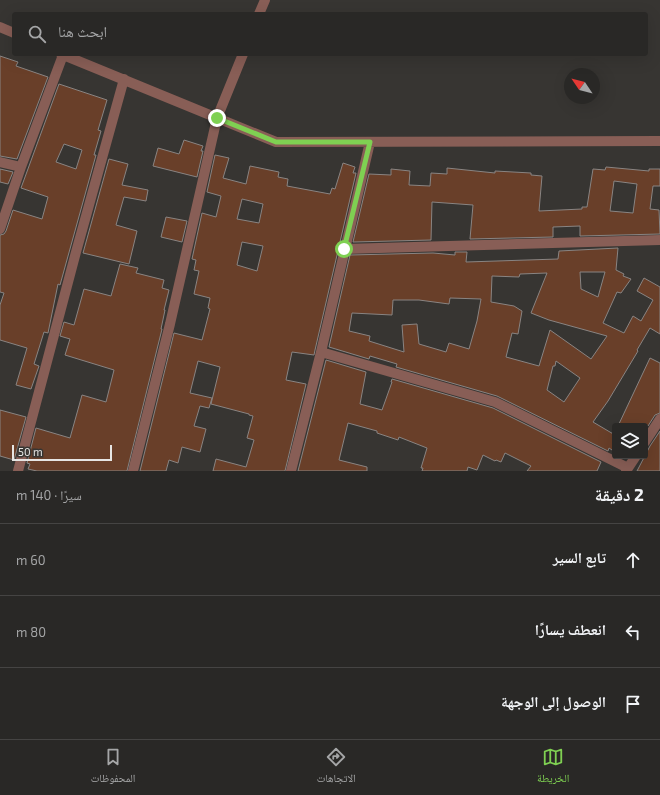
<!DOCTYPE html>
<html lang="ar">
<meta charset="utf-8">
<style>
:root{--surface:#292826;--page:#31302e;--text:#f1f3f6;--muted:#a5a6a7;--line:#454443;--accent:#7fd052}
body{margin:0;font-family:"Exo 2","Noto Naskh Arabic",sans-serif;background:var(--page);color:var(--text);direction:rtl}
.controls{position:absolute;right:12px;bottom:12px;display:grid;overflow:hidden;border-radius:4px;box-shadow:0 4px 16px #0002}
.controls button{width:36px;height:36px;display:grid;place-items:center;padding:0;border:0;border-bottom:1px solid var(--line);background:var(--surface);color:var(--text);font:20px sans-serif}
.compass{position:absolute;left:564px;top:68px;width:36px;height:36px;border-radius:50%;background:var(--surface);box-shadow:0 4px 16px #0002;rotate:305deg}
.scale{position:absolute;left:12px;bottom:10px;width:100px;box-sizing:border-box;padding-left:4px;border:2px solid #e7e6e4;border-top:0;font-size:11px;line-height:14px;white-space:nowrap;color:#e7e6e4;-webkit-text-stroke:3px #373532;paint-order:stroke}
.stop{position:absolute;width:12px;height:12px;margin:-9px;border:3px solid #7fd052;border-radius:50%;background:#fff}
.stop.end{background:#7fd052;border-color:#fff;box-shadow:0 1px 4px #0008}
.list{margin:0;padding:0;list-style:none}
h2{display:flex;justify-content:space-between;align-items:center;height:52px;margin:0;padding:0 16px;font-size:17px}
h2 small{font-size:13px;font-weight:400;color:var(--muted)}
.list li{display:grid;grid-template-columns:26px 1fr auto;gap:12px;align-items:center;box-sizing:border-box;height:72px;padding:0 16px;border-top:1px solid var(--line)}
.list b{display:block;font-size:15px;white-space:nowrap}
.list em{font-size:13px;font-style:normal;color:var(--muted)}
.icon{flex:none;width:22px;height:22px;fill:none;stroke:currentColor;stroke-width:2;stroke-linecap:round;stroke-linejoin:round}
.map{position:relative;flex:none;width:660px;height:471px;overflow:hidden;direction:ltr}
.search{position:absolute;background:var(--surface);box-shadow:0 4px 16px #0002;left:12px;right:12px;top:12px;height:44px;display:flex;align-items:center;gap:10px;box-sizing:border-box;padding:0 14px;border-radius:4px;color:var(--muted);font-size:15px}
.sheet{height:268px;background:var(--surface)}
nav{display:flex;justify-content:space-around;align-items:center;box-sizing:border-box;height:56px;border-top:1px solid var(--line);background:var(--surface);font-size:11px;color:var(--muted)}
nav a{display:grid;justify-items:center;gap:2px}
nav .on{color:var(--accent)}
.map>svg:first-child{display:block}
</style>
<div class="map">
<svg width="660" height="471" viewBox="0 0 660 471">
<rect width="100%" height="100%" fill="#373532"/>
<path fill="#693f29" stroke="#898482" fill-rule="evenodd" d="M0,56L18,62L16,66L48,77L17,159L0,156Z
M59,84L107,100L98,130L101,131L94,155H96L60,285L58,284L48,333L44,332L34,364L39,366L31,389L16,385L27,348L0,340V305L4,293L0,292V235L4,234L6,231L13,210L42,219L48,197L21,188ZM64,144L82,150L76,169L56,162Z
M184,140L203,146L201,151H203L197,177L153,166L158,148L179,154Z
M215,155L229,158L223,178L246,184L250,166L279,172L278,177L288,179L287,186L330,194L332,188L335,189L343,163L355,167L353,173H356L315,350L314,355L292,352L286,380L306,384L285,471H213L216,459L246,467L254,440L247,438L253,416L249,415V414L211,404L220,367L198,361L190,393L212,398L209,408L200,406L194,426L206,429L200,452L182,447L178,463L169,460L166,471H140L174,333L202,340L210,309L208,308L210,298L194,294L199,271L194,270L196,260L192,259L202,213L216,217L221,196L207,192ZM242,199L263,204L259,223L237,219ZM242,242L263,246L257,271L237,265Z
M109,159L128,164L122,185L148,190L146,201L124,197L116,225L137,231L129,264L83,253Z
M606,167L649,171V169H660V186H653L650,209L659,210L660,234L580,236V226L553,227V237L470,239L473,205L432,202L431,240L353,242L369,174L391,175V169L410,171L409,185L430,186L431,173L447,174V168L495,173V171L531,173V175L542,176L539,211L582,209V207H587L593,169L605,170ZM614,181L637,184L633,213L610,211Z
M0,169L13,172L8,184L0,182Z
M166,217L187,221L182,242L161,237Z
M618,248L616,270L624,274L623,276L631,279L621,293L617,292L603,323L624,333L633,316L641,321L653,300L637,291L644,278L660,287V334L650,328L637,350L638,351L608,401L593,422L615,435V452L609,448L608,451L497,396L396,367L397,364L370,356L369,359L329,347L350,255L433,253L455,255V252H467L466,262L558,259L559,251ZM580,272H605L598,297L581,289ZM547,273L531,313L549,320L607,336L591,359L550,330L539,366L506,357L512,333L518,334L522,311L514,306L491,302L492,276L519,277L520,274ZM450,298L481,299L477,321L469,349L449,343L446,352L419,344L417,324L402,325L404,352L369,341L370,336L349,331L352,313L392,315L393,300H419L449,304ZM556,361L580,378L564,402L547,390L553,366H555Z
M120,264L138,268L136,273L164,280L162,288L169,290L164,310H165L161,329H162L127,471H37L28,469L30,464L27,463L36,428L70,438L82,395L106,402L114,370L65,355L70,339L60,336L64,322L74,325L84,289L111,296Z
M650,358L660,363V413L655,415L648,426H618Z
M326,360L366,372L360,404L382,410L392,382H391L392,379L493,408L601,462L597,471H527L531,466L505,453L501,462L496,460L495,461L483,455L477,470L468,467L467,471H422L423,468H421L427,448L399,437L398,440L377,433V431L348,423L339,460L367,467V471H298Z
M0,410L26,417L14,460L0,456Z
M660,431V471H637L650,446Z"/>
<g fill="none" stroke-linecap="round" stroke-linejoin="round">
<path stroke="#885e56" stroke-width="10" d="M259,14L265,0
M0,27L14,33
M61,54L276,142L660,141
M0,162L21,167
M0,229L21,167L63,55
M344,249L660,240
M321,352L495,402L628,468
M645,442L660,419
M18,471L76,252L124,79
M133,471L170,324L217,118L243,54
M291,471L321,352L370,142
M626,471L636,456"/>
</g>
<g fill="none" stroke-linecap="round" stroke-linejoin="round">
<path stroke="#7fd052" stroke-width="5" d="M217,118L276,142H370L344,249"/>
</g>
</svg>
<div class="controls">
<button><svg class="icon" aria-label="layers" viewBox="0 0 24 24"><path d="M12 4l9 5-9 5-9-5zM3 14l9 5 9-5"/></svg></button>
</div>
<svg class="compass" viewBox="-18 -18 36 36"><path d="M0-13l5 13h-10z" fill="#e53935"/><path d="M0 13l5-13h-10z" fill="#a5a6a7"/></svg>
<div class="scale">50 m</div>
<div class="stop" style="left:344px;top:249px"></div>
<div class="stop end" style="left:217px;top:118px"></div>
<div class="search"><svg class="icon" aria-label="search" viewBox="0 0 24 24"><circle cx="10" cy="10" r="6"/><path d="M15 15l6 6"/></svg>ابحث هنا</div>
</div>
<section class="sheet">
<h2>2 دقيقة<small>سيرًا · 140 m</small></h2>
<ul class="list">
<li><svg class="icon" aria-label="ahead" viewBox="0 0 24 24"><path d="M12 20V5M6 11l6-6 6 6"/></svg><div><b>تابع السير</b></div><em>60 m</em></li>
<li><svg class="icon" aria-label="left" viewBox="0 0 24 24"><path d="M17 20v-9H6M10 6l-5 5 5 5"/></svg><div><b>انعطف يسارًا</b></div><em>80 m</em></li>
<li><svg class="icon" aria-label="arrive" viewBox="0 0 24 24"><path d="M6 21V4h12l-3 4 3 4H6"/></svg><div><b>الوصول إلى الوجهة</b></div></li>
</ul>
</section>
<nav>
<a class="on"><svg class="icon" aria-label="map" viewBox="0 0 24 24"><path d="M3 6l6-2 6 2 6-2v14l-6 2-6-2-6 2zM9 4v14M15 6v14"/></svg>الخريطة</a>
<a><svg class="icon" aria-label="directions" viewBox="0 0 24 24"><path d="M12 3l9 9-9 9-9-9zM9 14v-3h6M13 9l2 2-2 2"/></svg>الاتجاهات</a>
<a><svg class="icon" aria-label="saved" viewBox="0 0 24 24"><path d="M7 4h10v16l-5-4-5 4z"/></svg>المحفوظات</a>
</nav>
